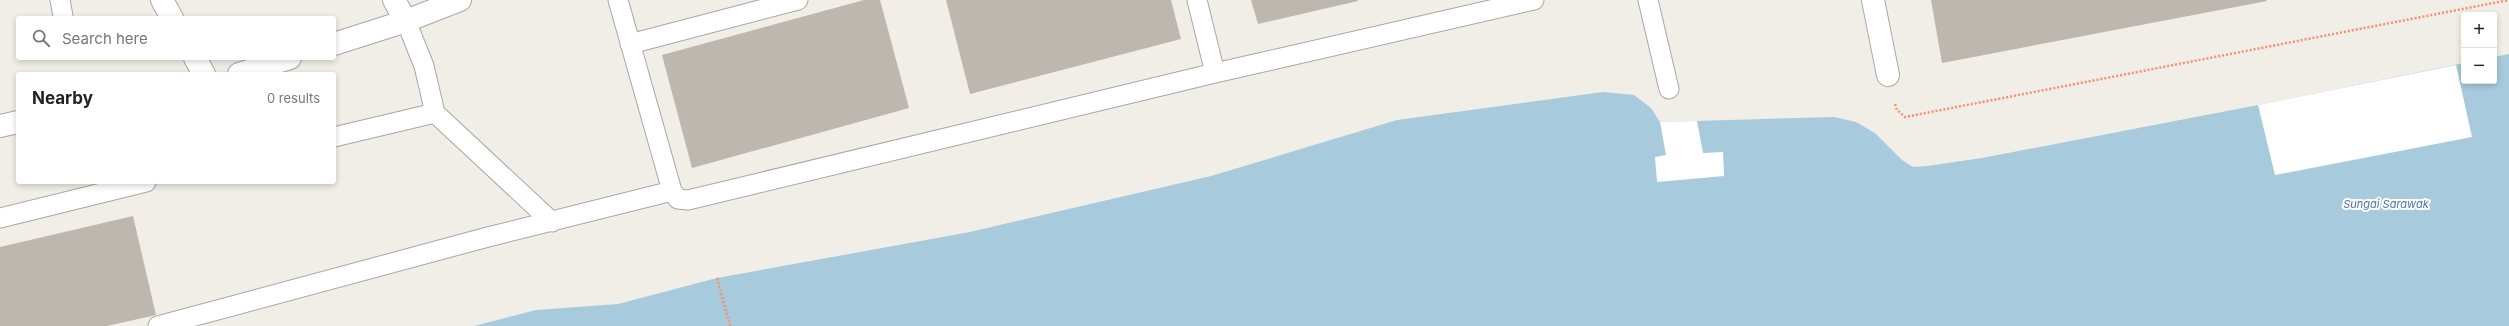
<!DOCTYPE html>
<meta charset="utf-8">
<style>
:root{--surface:#fff;--page:#f2f2f2;--text:#222;--muted:#767676;--line:#e0e0e0}
body{margin:0;font-family:Inter,sans-serif;background:var(--page);color:var(--text)}
.controls{position:absolute;right:12px;top:12px;display:grid;overflow:hidden;border-radius:4px;box-shadow:0 2px 6px #0003}
.controls button{width:36px;height:36px;display:grid;place-items:center;padding:0;border:0;border-bottom:1px solid var(--line);background:var(--surface);color:var(--text);font:20px sans-serif}
.list{margin:0;padding:0;list-style:none}
h2{display:flex;justify-content:space-between;align-items:center;height:52px;margin:0;padding:0 16px;font-size:17px}
h2 small{font-size:13px;font-weight:400;color:var(--muted)}
.icon{flex:none;width:22px;height:22px;fill:none;stroke:currentColor;stroke-width:2;stroke-linecap:round;stroke-linejoin:round}
.map{position:relative;flex:none;width:2509px;height:326px;overflow:hidden}
.search{position:absolute;background:var(--surface);box-shadow:0 2px 6px #0003;left:16px;top:16px;width:320px;height:44px;display:flex;align-items:center;gap:10px;box-sizing:border-box;padding:0 14px;border-radius:4px;color:var(--muted);font-size:15px}
.panel{position:absolute;background:var(--surface);box-shadow:0 2px 6px #0003;left:16px;top:72px;width:320px;height:112px;border-radius:4px}
.map>svg:first-child{display:block}
</style>
<div class="map">
<svg width="2509" height="326" viewBox="0 0 2509 326">
<rect width="100%" height="100%" fill="#f0eee6"/>
<path fill="#a7cbdd" d="M2509,54V326H474L536,310L618,304L717,278L970,232L1211,176L1397,120L1603,92L1634,95L1651,108L1660,122L1834,117L1856,122L1875,133L1902,160L1913,167L1927,166L1982,158L2258,105L2464,63V81H2494V57Z"/>
<path fill="#fff" d="M2456,65L2472,137L2275,175L2258,105Z
M1697,121L1703,153L1723,152L1724,176L1657,182L1655,157L1666,155L1660,122Z"/>
<path fill="#bdb7af" d="M864,0H880L909,108L692,168L662,55Z
M946,0H1171L1181,39L970,94Z
M1251,0H1358V1L1258,24Z
M1931,0H2266L2267,1L1942,63Z
M133,216L156,315L107,326H0V247Z"/>
<g fill="none" stroke-linecap="round" stroke-linejoin="round">
<g stroke="#a7a7a7" stroke-width="21">
<path id="lane" d="M60,0L63,16
M618,0L672,191L678,199L688,200L1215,73L1534,0
M1197,0L1215,73
M1648,0L1669,89
M630,44L798,0
M435,113L552,222
M334,137L435,113L424,66L406,21
M0,218L146,182
M158,326L488,237L672,191"/>
</g>
<g stroke="#a7a7a7" stroke-width="24">
<path id="street" d="M162,0L172,18
M394,0L406,21
M1873,0L1888,75
M334,44L406,21L460,0
M195,58L204,74
M239,74L290,58
M0,126L18,122"/>
</g>
<path stroke="#f88d6f" stroke-width="2.5" stroke-dasharray="2 2" stroke-linecap="butt" d="M1895,104L1897,110L1905,117L2509,0
M717,278L730,326"/>
<use href="#lane" stroke="#fff" stroke-width="19"/>
<use href="#street" stroke="#fff" stroke-width="22"/>
</g>
<g text-anchor="middle" dominant-baseline="central" stroke-width="4" stroke-linejoin="round" paint-order="stroke">
<g font-size="11" font-style="italic" fill="#4c72af" stroke="#fff">
<text x="2386" y="204">Sungai Sarawak</text>
</g>
</g>
</svg>
<div class="controls">
<button>+</button>
<button>−</button>
</div>
<div class="search"><svg class="icon" aria-label="search" viewBox="0 0 24 24"><circle cx="10" cy="10" r="6"/><path d="M15 15l6 6"/></svg>Search here</div>
<section class="panel">
<h2>Nearby<small>0 results</small></h2>
<ul class="list">
</ul>
</section>
</div>
